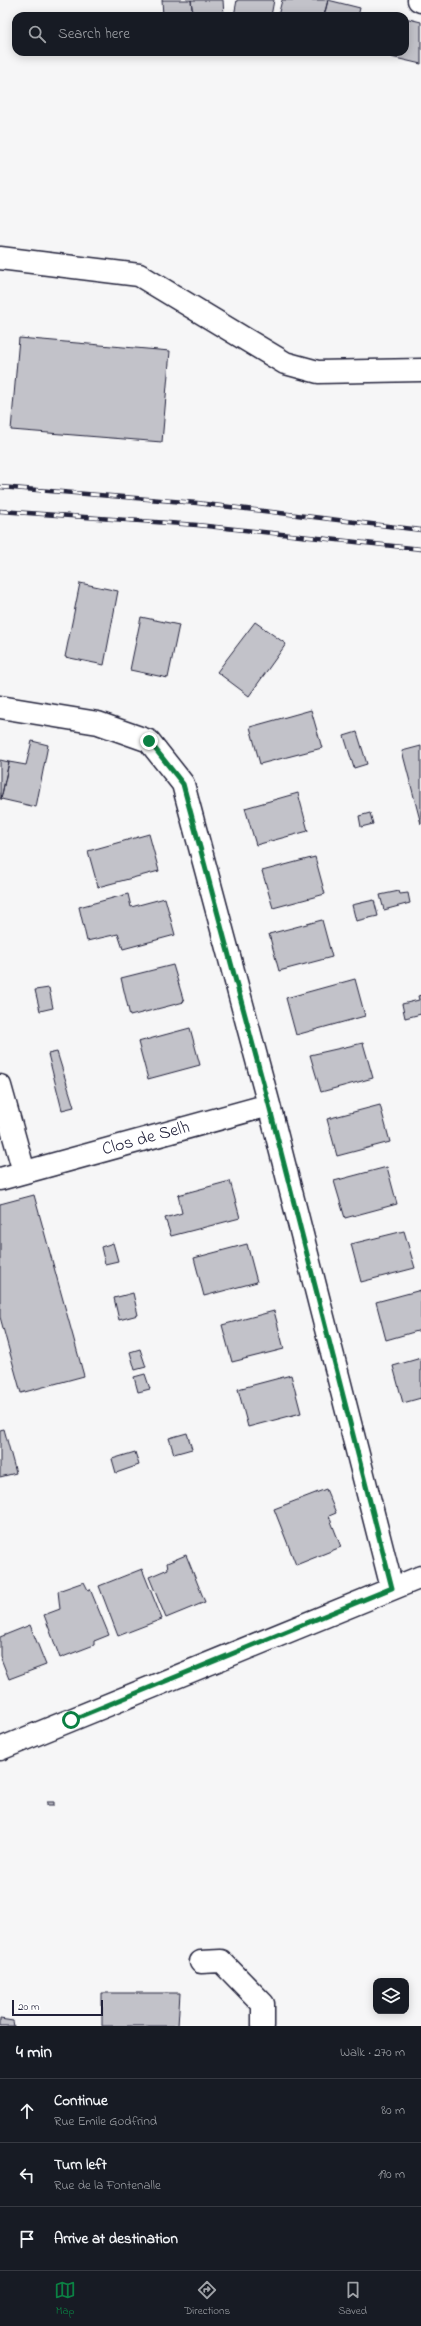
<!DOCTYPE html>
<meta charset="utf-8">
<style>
:root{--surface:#171b24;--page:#20242c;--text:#f1f3f6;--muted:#9ea1a6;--line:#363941;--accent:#0b8043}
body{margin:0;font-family:"Indie Flower",sans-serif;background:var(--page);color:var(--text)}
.controls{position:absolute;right:12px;bottom:12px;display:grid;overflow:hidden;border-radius:8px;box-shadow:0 2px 10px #0003}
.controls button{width:36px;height:36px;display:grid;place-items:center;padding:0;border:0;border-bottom:1px solid var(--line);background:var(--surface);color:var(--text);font:20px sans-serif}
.scale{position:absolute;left:12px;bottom:10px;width:91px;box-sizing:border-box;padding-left:4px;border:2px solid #22223b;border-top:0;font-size:11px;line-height:14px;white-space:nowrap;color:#22223b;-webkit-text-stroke:3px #fff;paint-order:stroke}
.stop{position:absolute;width:12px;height:12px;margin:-9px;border:3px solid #0b8043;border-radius:50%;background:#fff}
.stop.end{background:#0b8043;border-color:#fff;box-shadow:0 1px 4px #0008}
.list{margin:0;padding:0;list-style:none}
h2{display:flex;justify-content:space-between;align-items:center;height:52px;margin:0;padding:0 16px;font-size:17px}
h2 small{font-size:13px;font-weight:400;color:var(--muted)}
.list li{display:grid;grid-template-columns:26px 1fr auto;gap:12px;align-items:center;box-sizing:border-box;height:64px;padding:0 16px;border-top:1px solid var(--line)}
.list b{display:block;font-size:15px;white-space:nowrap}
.list p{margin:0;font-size:13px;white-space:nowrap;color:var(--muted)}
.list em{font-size:13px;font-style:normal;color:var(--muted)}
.icon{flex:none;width:22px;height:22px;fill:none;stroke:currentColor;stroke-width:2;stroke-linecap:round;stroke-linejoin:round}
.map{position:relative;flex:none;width:421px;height:2026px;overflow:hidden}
.search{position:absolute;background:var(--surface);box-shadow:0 2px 10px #0003;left:12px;right:12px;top:12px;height:44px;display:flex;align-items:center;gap:10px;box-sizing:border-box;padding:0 14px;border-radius:12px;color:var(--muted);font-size:15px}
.sheet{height:244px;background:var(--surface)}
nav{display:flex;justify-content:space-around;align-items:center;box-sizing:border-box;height:56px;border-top:1px solid var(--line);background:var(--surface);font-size:11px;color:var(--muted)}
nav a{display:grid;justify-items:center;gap:2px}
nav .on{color:var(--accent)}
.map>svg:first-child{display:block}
</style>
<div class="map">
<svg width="421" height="2026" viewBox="0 0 421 2026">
<rect width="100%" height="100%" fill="#f6f6f7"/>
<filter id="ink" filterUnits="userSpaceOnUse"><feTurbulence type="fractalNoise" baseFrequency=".025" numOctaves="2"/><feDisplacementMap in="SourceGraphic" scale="8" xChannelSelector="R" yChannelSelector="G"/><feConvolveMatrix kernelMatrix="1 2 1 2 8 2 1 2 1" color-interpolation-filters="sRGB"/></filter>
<g filter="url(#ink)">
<path fill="#c2c2c9" stroke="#22223b" d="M162,0H191L193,16H163Z
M191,0H223L224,16H193Z
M237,0H274L271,16H234Z
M282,0H328L324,16H278Z
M328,0L360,8L358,16H324Z
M405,18L421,22V64L391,57L392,52H405Z
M19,338L170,351L162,442L11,430Z
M80,583L118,591L104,665L65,657Z
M141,617L179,625L168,678L130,670Z
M255,622L286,644L249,696L217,672Z
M311,710L322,748L260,764L250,727Z
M357,732L367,764L354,768L344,736Z
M32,741L48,745L36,807L1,799L9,762L26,765Z
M421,746V824L402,751Z
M0,760L9,762L1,799H0Z
M298,793L308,831L256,845L245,808Z
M370,813L373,824L361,827L359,816Z
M149,834L159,871L98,887L88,851Z
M315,857L325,894L273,908L262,871Z
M399,891L400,894L408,893L410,903L384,910L380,895Z
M128,894L131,907L165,898L175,935L123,949L118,934L87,941L79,907Z
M374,900L378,916L356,921L352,905Z
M322,920L332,957L279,971L269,934Z
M173,965L184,1002L130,1016L121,978Z
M355,979L365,1016L296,1035L286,998Z
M49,988L53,1008L40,1011L35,990Z
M421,995V1014L405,1018L402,1004L419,1000L418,996Z
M190,1028L200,1065L148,1079L138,1042Z
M363,1043L373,1078L321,1092L310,1055Z
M57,1052L74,1107L62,1110L48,1054Z
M380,1105L390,1142L337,1156L327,1119Z
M387,1167L397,1204L345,1218L334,1181Z
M230,1181L240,1218L171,1236L165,1218L182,1213L178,1195Z
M34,1195L84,1376L21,1393L0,1317V1204Z
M404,1231L415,1268L361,1282L351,1244Z
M113,1243L118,1261L105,1264L101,1247Z
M247,1244L257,1282L204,1296L194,1258Z
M421,1290V1330L386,1340L376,1302Z
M133,1293L138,1315L119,1320L114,1298Z
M274,1311L284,1349L232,1362L222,1325Z
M140,1349L146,1367L135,1370L130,1352Z
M421,1358V1398L403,1403L393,1366Z
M145,1374L150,1389L138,1392L134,1377Z
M291,1375L301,1413L248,1427L238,1389Z
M4,1429L16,1473L0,1477V1430Z
M187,1433L192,1449L174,1454L169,1438Z
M135,1452L139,1465L116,1473L112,1459Z
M326,1489L336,1513L329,1516L341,1547L296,1565L274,1509Z
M186,1555L205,1602L166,1618L149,1577L168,1569L167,1563Z
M142,1569L162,1619L118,1636L99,1586Z
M84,1582L88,1590L90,1589L109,1635L94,1641V1645L60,1658L44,1615L60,1609L58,1591Z
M30,1625L46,1665L9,1679L0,1656V1637Z
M47,1802H54V1805H47Z
M102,1993H180L178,2026H102Z
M0,2019L13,2021L14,2026H0Z"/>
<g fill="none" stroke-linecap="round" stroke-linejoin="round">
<g stroke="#22223b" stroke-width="25">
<path id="minor" d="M419,0L421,1
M0,258L139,275L285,363L318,372L421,370
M0,707L98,723L149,741L183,784L269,1105L392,1588
M0,1086L24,1172
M0,1179L269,1105
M0,1749L421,1577
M201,1962L221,1961L263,2004V2026"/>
</g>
<use href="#minor" stroke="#fff" stroke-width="22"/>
<g stroke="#22223b" stroke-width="4.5">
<path id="rail" d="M0,487L197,503L421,530
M0,511L197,525L421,549"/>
</g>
<use href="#rail" stroke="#fff" stroke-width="3" stroke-dasharray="9" stroke-linecap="butt"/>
</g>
</g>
<g fill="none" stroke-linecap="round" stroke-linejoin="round" filter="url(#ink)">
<path stroke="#0b8043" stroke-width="5" d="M71,1720L392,1588L269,1105L183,784L149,741"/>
</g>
<g text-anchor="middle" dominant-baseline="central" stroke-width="3" stroke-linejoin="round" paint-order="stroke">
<g font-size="18" fill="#22223b" stroke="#fff">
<text transform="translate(146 1139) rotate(-15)">Clos de Selh</text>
</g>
</g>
</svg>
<div class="controls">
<button><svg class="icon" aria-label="layers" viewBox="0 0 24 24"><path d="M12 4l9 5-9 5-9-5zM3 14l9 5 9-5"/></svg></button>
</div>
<div class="scale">20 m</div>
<div class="stop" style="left:71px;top:1720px"></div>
<div class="stop end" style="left:149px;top:741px"></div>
<div class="search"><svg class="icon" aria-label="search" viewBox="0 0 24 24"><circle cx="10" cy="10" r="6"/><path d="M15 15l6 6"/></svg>Search here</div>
</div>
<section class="sheet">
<h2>4 min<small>Walk · 270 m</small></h2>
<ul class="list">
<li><svg class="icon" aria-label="ahead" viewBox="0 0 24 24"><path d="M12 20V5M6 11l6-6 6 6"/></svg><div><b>Continue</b><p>Rue Emile Godfrind</p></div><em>80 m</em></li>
<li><svg class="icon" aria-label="left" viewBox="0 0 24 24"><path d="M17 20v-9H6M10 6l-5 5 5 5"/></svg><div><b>Turn left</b><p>Rue de la Fontenalle</p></div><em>190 m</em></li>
<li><svg class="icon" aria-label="arrive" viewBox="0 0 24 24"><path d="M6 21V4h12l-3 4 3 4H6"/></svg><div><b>Arrive at destination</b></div></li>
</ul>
</section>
<nav>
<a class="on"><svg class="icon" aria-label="map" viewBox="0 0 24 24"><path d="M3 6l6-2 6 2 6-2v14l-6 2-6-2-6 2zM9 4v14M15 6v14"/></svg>Map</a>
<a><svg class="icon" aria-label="directions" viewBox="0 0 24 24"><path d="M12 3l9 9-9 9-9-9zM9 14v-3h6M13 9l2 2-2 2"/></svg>Directions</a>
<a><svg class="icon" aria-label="saved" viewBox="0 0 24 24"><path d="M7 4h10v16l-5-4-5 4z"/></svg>Saved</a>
</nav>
